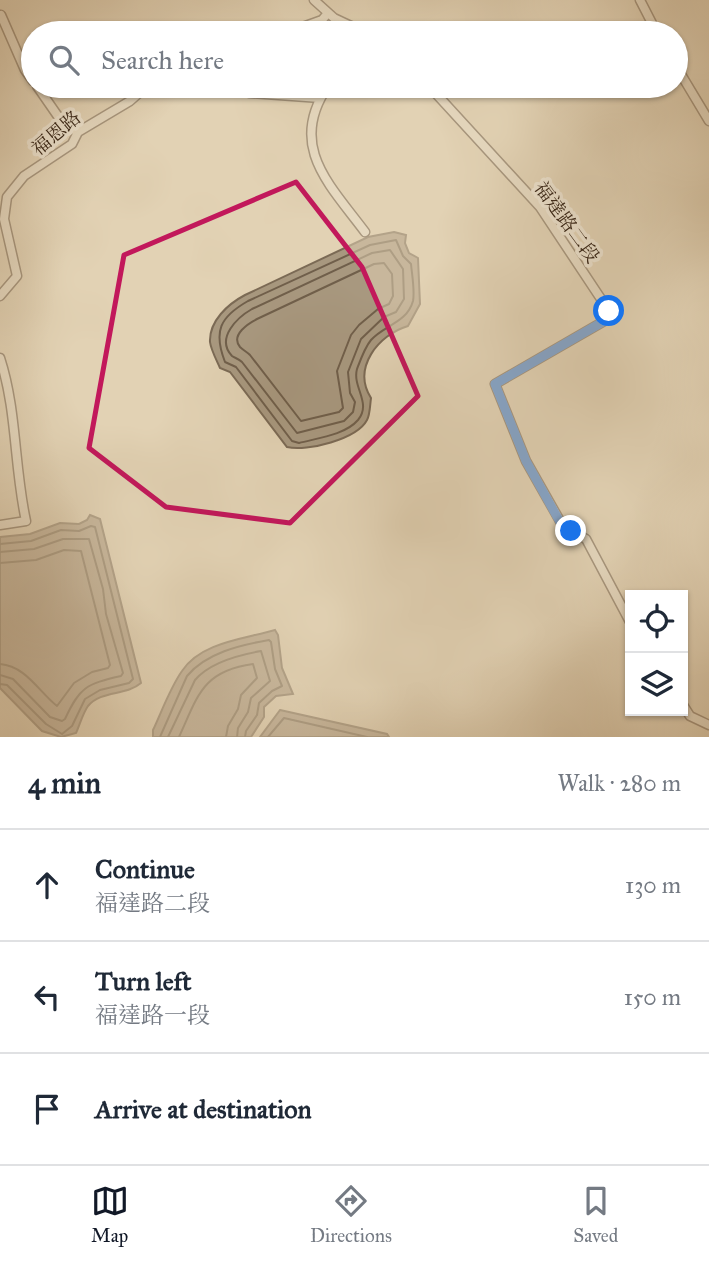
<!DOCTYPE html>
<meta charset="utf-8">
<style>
:root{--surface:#fff;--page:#f2f2f3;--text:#1f2937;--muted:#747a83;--line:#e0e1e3;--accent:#111827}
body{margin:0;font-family:"IM FELL Great Primer","Noto Serif TC",serif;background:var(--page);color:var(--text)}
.controls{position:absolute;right:21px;bottom:21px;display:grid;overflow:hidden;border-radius:0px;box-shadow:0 2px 5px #0004}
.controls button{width:63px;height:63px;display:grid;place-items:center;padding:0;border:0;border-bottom:2px solid var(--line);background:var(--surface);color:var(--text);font:35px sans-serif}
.stop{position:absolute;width:21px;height:21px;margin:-16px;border:5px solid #1a73e8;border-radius:50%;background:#fff}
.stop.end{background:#1a73e8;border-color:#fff;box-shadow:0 2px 7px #0008}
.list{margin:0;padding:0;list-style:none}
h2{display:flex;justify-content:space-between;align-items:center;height:91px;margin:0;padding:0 28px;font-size:30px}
h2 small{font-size:23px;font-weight:400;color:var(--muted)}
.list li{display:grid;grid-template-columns:46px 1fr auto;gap:21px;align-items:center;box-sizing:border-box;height:112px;padding:0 28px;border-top:2px solid var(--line)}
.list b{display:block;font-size:26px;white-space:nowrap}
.list p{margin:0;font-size:23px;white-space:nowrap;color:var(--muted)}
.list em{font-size:23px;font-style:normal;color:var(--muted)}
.icon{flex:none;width:38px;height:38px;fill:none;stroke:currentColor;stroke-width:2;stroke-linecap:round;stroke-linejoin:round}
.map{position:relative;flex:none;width:709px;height:737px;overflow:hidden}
.search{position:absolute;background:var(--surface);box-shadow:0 2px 5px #0004;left:21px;right:21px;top:21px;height:77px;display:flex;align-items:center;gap:18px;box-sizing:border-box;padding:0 24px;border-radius:38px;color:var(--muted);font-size:26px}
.sheet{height:427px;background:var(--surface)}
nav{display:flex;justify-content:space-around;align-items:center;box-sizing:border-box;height:98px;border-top:2px solid var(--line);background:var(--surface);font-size:19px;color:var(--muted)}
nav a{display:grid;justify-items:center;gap:4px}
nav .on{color:var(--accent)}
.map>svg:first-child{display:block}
</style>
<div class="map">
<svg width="709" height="737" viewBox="0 0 709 737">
<rect width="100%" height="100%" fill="#e2d2b4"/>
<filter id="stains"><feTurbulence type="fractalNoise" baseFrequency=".00286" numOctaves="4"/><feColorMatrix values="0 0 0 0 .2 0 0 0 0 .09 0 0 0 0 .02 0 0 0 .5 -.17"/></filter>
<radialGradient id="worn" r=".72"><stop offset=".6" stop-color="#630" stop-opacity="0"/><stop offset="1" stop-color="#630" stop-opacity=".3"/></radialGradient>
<path fill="#a8987f" stroke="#7b6a55" stroke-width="2" d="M394,232L406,235L405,243L409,253L418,258L420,304L408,326C378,335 352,368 371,398C370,405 370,415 367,420C357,439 307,452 287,447L230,372L220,368C217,361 211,350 210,342C209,321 228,304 245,295L368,237Z
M90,515L100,519L141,683C126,696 101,690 88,706C83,713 80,724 76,733L61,737L42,731L0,688V537L30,534L60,523L79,524L87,520Z
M275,630L278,635L282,668L293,694L276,696L264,707V717L251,737H153V730C162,711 170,688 182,671C201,642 245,639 275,630Z
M280,710L387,734L389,737H260Z"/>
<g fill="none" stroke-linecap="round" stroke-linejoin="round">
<path stroke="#705f4b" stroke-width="2" d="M396,240L403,256L411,264C412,275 415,291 413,301C407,323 384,325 371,340C365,347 360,361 357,369C352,387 372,403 358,420C345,435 318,438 299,443L292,441L236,367L225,362C213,331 220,317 248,301L370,245Z
M390,250L403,269L404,299L396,312L384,317L361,339L348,372L350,393L355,402L353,412L344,421L297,433L242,362C239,359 235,358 232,356C215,338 238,317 252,309L372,253Z
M384,263L392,274L393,296L389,304L378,309L359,325L351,335L337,371L343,408L339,412L301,421L250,355C247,352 243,350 240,347C230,335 249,323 257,319L374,264Z
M0,544L31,541L61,530L79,531L91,526L95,527L133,679L129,683L100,690L85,699L72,726L62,734L46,724L7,685L0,684
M0,552L34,549L63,539H89L103,589L106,614L123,673L121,676C86,684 80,687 65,719L62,721L50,717L13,679L0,675
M0,563L36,560L64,550L81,551L110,665L108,668L92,672L74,683L57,706C39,692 26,666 0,664
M160,737L187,676C206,653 240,645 269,640L271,642L275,669L282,686L272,691L259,703L257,715L246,731L245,737
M168,737L195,680C210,662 238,655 261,651L270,681L251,698L248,712L238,728L237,737
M179,737C198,696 202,671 253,664L257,678L241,695L238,709L228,726L226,737
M268,737L284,718L367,737"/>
<g stroke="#62513e" stroke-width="11">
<path id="minor" d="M314,0L334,18L366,33
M640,0L657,33
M1,15L25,70L33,81
M286,33L322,20L328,13
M676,66L709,121
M37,86L64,125L78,132
M232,86L249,93L320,98
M328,86C287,146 330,185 365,232
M429,86L540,207L609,311L606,320L495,384L526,461L560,521L571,531L586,539L630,622
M0,296L17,276L4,219L7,197L24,176L72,144L78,132L130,101L147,86
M0,358C17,410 14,467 26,521L0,525
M683,705L690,716L709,725"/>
</g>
<use href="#minor" stroke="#ece2ce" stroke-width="8"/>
</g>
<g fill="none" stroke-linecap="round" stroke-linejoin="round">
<path stroke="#1a73e8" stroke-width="9" d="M571,531L560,522L526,461L495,384L606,320L609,311"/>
</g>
<path d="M0 0H709V737H0ZM296,182L362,267L418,396L290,523L166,507L89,448L124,255Z" fill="#e2d2b4" fill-opacity=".55" fill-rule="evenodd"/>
<path fill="none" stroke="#c2185b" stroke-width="5" stroke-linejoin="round" d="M296,182L362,267L418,396L290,523L166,507L89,448L124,255Z"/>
<g text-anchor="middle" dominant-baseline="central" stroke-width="7" stroke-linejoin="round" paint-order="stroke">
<g font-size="19" fill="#382617" stroke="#ece2ce">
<text transform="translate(56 133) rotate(-40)">福恩路</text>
<text transform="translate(567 222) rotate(54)">福達路二段</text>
</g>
</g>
<rect width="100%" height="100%" filter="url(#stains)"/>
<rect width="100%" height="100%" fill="url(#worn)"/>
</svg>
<div class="controls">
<button><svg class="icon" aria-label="locate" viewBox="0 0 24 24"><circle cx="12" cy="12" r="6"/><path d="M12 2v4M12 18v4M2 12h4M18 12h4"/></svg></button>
<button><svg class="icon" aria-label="layers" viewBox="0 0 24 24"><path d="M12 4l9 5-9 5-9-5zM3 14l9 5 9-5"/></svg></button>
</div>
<div class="stop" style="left:609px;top:311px"></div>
<div class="stop end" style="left:571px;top:531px"></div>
<div class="search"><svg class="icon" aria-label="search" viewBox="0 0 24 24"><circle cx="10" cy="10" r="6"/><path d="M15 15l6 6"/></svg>Search here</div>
</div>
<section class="sheet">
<h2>4 min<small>Walk · 280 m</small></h2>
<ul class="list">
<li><svg class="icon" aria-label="ahead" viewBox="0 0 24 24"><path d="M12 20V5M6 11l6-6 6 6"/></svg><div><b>Continue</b><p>福達路二段</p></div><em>130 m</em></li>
<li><svg class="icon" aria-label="left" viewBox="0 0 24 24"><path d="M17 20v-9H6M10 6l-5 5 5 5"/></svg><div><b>Turn left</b><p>福達路一段</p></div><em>150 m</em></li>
<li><svg class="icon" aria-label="arrive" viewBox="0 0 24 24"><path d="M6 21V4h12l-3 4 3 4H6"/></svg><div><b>Arrive at destination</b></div></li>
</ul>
</section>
<nav>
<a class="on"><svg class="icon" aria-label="map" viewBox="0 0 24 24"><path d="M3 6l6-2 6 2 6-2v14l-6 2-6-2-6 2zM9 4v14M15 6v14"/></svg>Map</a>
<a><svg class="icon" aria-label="directions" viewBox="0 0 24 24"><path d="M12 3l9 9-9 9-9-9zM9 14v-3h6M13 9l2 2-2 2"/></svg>Directions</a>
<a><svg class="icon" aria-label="saved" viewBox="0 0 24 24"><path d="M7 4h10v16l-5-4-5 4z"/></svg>Saved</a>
</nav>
